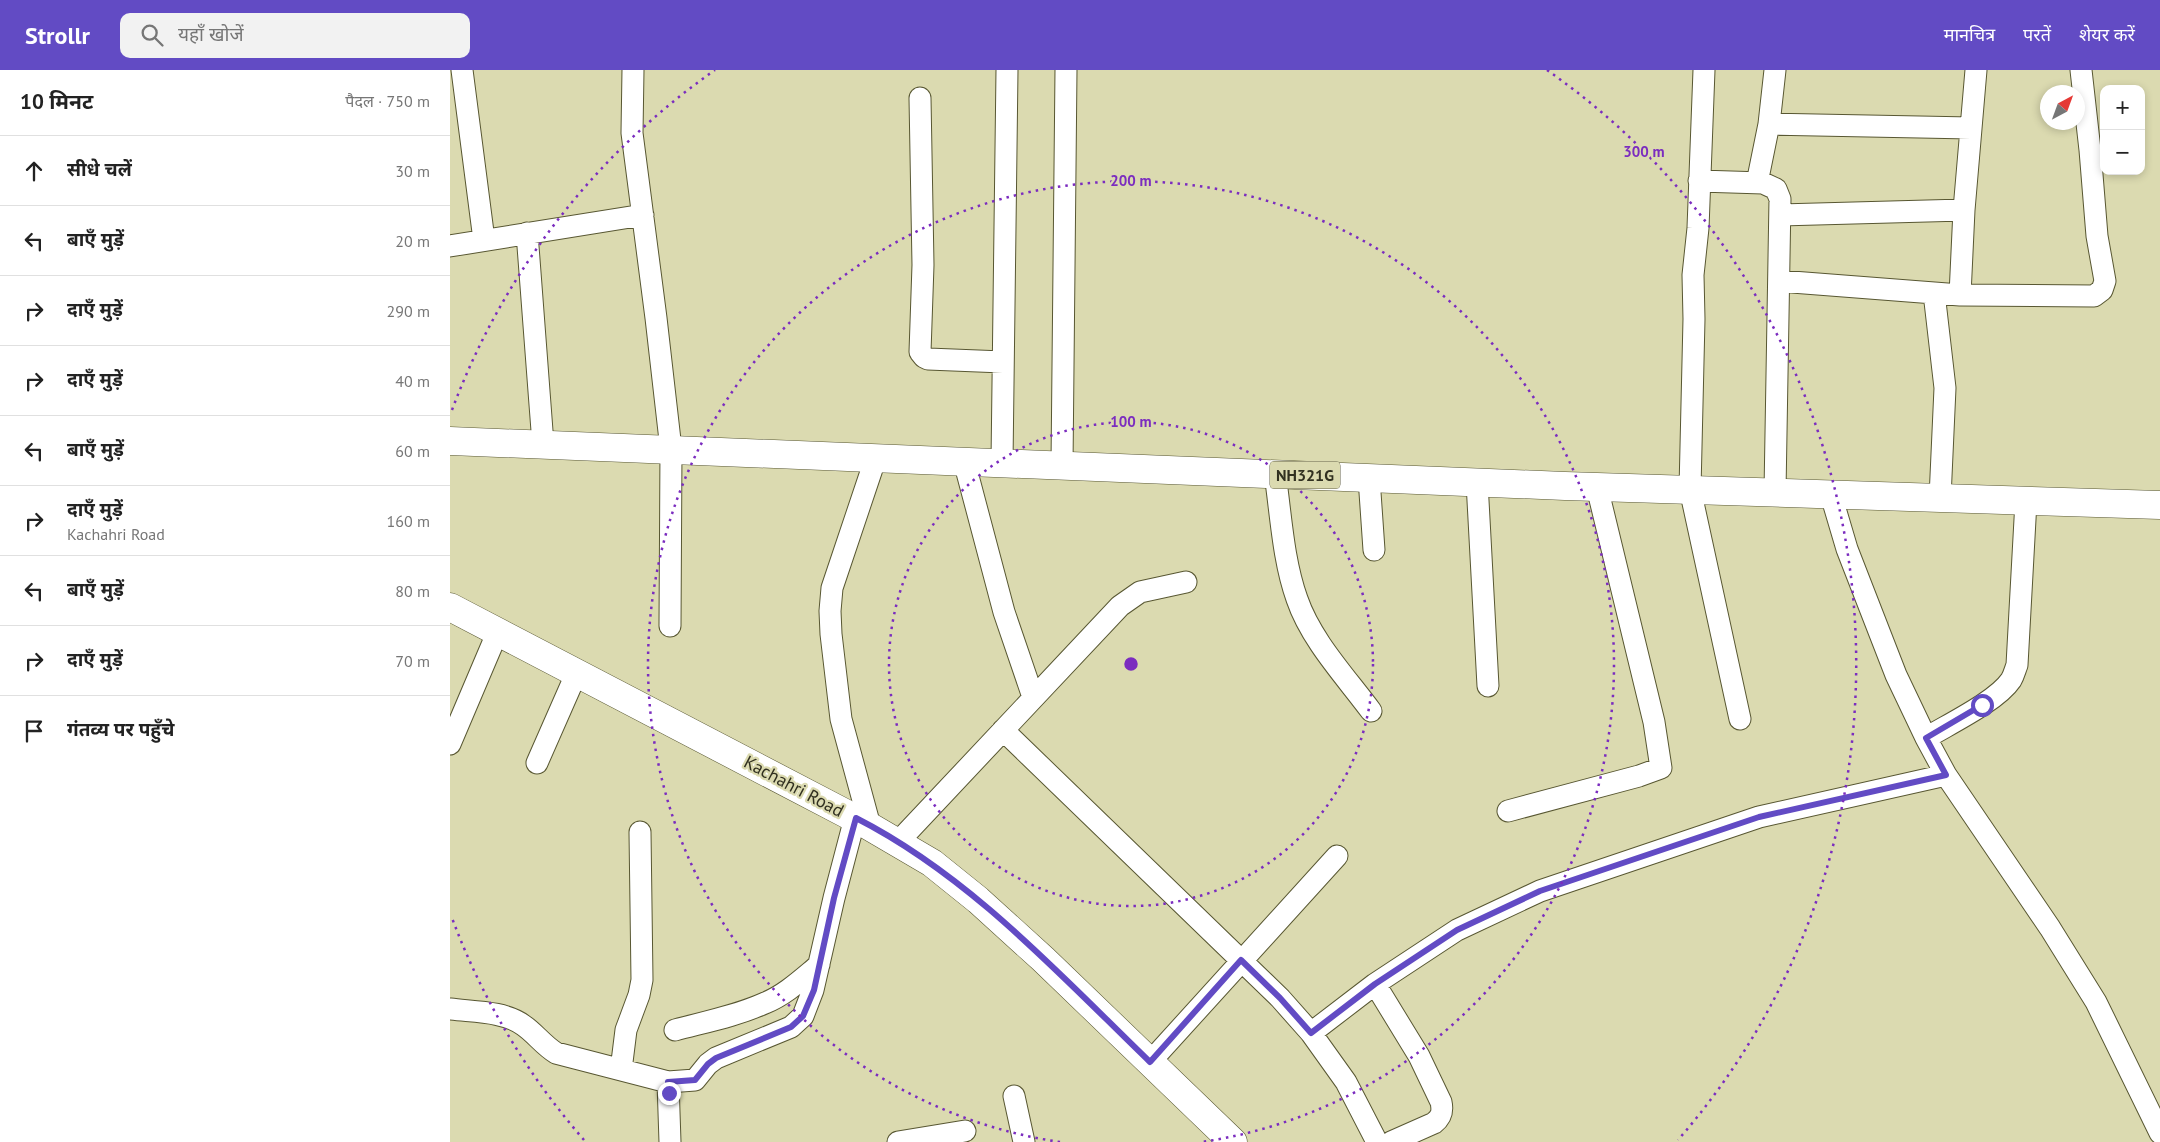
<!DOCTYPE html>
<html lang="hi">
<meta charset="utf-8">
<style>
:root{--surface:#fff;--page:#f2f2f2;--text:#222;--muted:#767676;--line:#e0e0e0;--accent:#624bc4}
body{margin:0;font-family:"PT Sans","Noto Sans Devanagari",sans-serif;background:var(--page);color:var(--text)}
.controls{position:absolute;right:15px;top:15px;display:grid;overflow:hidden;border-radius:10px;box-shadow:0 2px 8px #0003}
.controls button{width:45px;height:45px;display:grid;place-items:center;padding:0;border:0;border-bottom:1px solid var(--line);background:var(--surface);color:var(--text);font:25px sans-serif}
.compass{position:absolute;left:1590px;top:15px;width:45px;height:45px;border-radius:50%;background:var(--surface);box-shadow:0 2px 8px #0003;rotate:41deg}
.stop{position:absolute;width:15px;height:15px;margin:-11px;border:4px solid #624bc4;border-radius:50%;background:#fff}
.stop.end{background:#624bc4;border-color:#fff;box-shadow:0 1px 5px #0008}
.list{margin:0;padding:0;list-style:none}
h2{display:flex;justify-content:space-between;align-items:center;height:65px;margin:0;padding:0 20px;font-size:21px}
h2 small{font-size:16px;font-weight:400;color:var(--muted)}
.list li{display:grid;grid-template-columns:32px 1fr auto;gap:15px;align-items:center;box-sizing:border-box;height:70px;padding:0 20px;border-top:1px solid var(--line)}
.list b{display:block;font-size:19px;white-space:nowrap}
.list p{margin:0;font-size:16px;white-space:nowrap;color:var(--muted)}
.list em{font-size:16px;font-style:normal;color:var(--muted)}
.icon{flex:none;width:28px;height:28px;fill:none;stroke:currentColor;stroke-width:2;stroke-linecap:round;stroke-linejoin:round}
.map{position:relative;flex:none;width:1710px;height:1072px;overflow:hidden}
header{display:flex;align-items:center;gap:30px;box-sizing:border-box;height:70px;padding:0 25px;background:var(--accent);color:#fff}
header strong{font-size:24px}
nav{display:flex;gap:28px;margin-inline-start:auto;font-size:18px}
.search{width:350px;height:45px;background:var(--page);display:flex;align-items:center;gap:12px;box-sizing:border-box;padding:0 18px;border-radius:10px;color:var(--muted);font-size:19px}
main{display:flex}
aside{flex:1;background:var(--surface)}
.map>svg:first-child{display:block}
</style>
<header>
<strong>Strollr</strong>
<div class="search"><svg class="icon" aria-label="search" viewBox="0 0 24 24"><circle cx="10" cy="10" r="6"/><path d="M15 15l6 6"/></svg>यहाँ खोजें</div>
<nav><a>मानचित्र</a><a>परतें</a><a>शेयर करें</a></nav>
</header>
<main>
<aside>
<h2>10 मिनट<small>पैदल · 750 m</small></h2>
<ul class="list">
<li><svg class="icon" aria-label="ahead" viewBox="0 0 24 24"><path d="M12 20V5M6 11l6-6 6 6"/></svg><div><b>सीधे चलें</b></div><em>30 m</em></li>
<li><svg class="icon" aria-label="left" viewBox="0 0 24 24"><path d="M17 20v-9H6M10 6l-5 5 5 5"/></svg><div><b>बाएँ मुड़ें</b></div><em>20 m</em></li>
<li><svg class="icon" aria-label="right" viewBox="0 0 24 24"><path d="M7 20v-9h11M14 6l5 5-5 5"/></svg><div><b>दाएँ मुड़ें</b></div><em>290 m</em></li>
<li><svg class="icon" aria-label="right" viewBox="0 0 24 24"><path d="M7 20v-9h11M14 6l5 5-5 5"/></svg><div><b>दाएँ मुड़ें</b></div><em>40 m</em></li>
<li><svg class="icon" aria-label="left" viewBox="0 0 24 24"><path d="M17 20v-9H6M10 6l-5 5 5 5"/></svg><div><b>बाएँ मुड़ें</b></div><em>60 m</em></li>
<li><svg class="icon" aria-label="right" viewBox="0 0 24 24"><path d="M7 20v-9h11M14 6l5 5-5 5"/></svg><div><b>दाएँ मुड़ें</b><p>Kachahri Road</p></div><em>160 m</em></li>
<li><svg class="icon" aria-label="left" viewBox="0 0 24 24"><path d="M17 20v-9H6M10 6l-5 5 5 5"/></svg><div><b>बाएँ मुड़ें</b></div><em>80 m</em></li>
<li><svg class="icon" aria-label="right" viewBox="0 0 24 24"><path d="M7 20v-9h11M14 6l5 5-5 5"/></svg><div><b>दाएँ मुड़ें</b></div><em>70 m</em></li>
<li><svg class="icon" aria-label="arrive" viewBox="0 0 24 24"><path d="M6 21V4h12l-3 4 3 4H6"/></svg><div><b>गंतव्य पर पहुँचे</b></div></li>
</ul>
</aside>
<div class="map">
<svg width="1710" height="1072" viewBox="0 0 1710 1072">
<rect width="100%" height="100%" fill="#dbdab0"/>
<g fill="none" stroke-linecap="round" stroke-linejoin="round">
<g stroke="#585732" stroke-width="23">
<path id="minor" d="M12,0L34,170
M183,0L182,63L206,248L221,379L220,556
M1254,0L1248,158L1243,205L1244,249L1240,419L1290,649
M470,28L473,195L470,282L474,287L478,289L553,292
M1319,54L1521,58
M1249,111L1313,113L1326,119L1330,129L1325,422
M1307,113L1319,54L1325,0
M1330,145L1514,140
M77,163L93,374
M0,176L193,145
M1329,211L1510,225L1644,226L1652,220L1655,211L1647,166L1640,80L1631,0
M1484,223L1495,318L1490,428
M1510,225L1514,140L1526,0
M514,391L554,542L583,627
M552,392L557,0
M612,395L616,0
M825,404C831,445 833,490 847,529C861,570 895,606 921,641
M919,408L924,480
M1027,412L1038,616
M1381,425L1397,479L1446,605L1476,668L1496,705L1600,858L1646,932L1710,1063
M553,660L830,928L861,963L896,1012L927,1072
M1476,668C1499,654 1547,631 1561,610C1564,605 1565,600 1567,595L1576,431
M0,674L48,561
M87,693L127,602
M1058,741L1189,706L1211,698L1204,652L1147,417
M420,756L391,649L381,564L380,541L382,518L426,387
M448,772L670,536L690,522L736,512
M925,914L969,986L991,1032C993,1041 992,1047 984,1053L941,1072
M0,939C23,942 54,941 73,955C85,963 93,975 106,983L218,1012L245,1010L258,994L266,988L341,957L353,946L363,920L384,828L405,748
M225,960C255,952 286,946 315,933C335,925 352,909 369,895
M861,963L925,914L1007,860L1090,821L1309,747L1496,705
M700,992L887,786
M171,1000L176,960L189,925L192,910L190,762
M218,1012L220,1072
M564,1026L574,1072
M448,1072L515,1061"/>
</g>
<g stroke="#585732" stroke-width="29">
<path id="major" d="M0,537L412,752L482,793L528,830L593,889L783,1072"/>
</g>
<g stroke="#585732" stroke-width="29">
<path id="highway" d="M0,371L1115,416L1710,435"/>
</g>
<use href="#minor" stroke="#fff" stroke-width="21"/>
<use href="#major" stroke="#fff" stroke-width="28"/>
<use href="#highway" stroke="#fff" stroke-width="28"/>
</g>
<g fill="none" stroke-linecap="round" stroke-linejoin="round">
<path stroke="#624bc4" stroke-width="6" d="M219,1023L218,1012L245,1010L258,994L266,988L341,957L353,946L364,920L384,828L406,748C520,806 609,904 700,992L791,890L830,928L861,963L925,914L1007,860L1090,821L1309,747L1496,705L1476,668L1532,635"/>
</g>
<g fill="none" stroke="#7b2cbf" stroke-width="2.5" stroke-dasharray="2.5 5">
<circle cx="681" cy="594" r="242"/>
<path d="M610 1072A483 483 0 1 1 752 1072"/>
<path d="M134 1070A725 725 0 0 1 2 848M2 340A725 725 0 0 1 265 0M1097 0A725 725 0 0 1 1228 1070"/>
</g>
<g text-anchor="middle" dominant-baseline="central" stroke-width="4.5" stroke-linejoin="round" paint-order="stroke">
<rect fill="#dbdab0" stroke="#64634b" stroke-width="1" x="820" y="391.5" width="70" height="27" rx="4"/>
<g font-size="16" font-weight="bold" fill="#313020">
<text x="855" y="405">NH321G</text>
</g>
<g font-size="18" fill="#313020" stroke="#dbdab0">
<text transform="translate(344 716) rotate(28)">Kachahri Road</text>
</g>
</g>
<circle cx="681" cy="594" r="8" fill="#7b2cbf" stroke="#dbdab0" stroke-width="2.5"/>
<g font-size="15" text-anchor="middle" font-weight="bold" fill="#7b2cbf" stroke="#dbdab0" stroke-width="4.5" stroke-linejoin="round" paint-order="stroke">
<text x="1194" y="87">300 m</text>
<text x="681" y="116">200 m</text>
<text x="681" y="357">100 m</text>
</g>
</svg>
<div class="controls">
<button>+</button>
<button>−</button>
</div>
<svg class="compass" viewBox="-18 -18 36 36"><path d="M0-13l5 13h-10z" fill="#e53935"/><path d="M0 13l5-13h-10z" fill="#767676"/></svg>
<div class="stop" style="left:1532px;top:635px"></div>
<div class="stop end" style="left:219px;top:1023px"></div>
</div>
</main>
